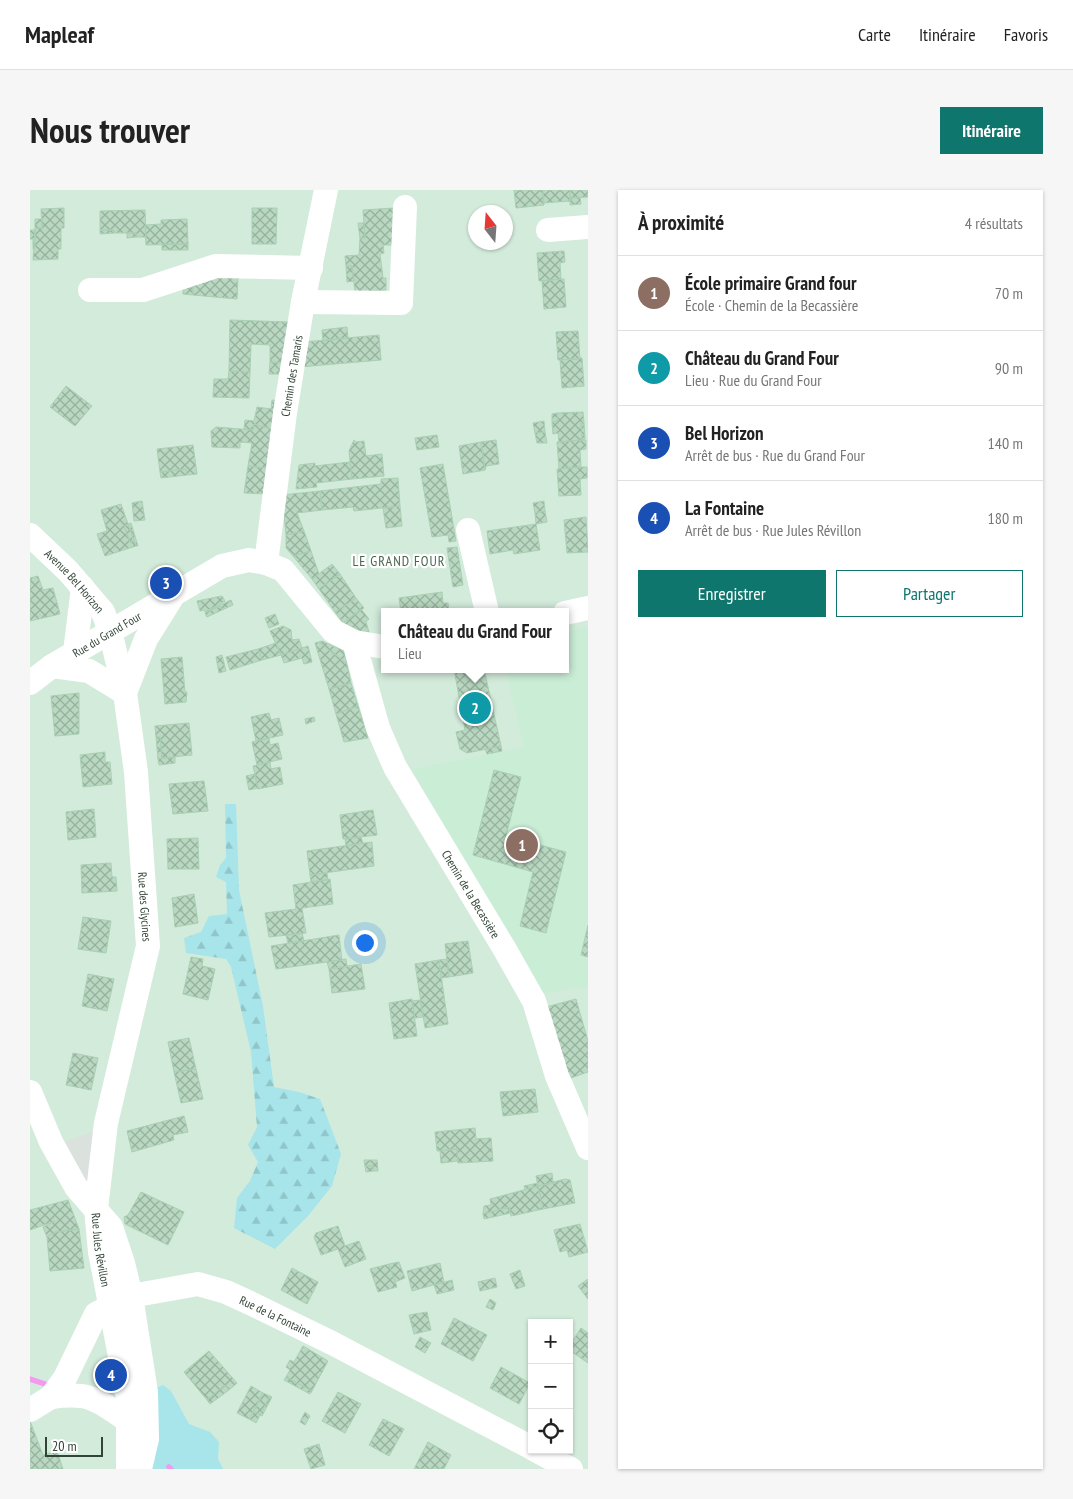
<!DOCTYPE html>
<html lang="fr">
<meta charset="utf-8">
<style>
:root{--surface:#fff;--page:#f6f6f6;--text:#222;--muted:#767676;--line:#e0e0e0;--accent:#0f766e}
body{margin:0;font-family:"PT Sans Narrow",sans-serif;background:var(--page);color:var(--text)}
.controls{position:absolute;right:15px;bottom:15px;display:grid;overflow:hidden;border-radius:0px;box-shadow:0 1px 4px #0004}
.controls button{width:45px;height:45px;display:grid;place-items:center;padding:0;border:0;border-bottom:1px solid var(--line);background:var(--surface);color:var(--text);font:25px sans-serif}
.compass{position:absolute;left:438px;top:15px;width:45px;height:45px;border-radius:50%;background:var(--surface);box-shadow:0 1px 4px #0004;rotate:343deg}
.scale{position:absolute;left:15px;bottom:12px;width:58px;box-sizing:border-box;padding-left:5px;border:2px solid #324436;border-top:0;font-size:14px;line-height:18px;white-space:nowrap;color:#324436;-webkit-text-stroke:4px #fff;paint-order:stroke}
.you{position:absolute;left:334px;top:752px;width:18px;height:18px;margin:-12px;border:4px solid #fff;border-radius:50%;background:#1a73e8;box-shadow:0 0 0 8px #1a73e833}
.badge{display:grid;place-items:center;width:32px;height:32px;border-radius:50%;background:var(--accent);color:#fff;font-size:16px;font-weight:700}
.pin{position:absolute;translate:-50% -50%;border:2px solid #fff;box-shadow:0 1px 5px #0006}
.popup{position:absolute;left:351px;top:418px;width:188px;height:65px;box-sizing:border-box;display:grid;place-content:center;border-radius:0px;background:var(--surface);filter:drop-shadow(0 1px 4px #0005);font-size:16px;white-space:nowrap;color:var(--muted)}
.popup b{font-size:19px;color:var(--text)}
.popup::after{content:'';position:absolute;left:50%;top:100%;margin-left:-10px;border:10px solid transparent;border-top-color:var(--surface)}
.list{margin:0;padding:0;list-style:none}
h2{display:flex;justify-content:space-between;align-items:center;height:65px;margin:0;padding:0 20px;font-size:21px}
h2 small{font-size:16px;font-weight:400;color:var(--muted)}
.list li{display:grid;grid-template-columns:32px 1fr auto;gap:15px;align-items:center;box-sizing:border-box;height:75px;padding:0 20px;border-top:1px solid var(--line)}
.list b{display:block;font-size:19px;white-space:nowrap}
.list p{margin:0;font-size:16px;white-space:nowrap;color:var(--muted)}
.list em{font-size:16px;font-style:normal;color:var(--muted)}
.actions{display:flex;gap:10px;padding:15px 20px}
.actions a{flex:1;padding:11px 0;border:1px solid var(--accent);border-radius:0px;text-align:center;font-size:18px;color:var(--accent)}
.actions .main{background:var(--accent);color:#fff}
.icon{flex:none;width:28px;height:28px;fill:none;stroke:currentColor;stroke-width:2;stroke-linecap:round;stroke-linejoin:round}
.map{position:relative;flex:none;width:558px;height:1279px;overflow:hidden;border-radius:0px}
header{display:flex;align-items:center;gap:30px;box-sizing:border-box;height:70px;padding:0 25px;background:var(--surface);border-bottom:1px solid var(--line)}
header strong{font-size:24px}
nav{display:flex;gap:28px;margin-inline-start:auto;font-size:18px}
.intro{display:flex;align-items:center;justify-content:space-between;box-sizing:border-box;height:120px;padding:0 30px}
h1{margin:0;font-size:35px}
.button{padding:12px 22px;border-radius:0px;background:var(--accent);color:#fff;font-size:18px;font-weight:700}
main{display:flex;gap:30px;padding:0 30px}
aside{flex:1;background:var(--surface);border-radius:0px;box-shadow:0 1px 4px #0004}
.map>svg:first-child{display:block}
</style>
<header>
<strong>Mapleaf</strong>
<nav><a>Carte</a><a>Itinéraire</a><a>Favoris</a></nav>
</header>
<div class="intro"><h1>Nous trouver</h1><a class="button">Itinéraire</a></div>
<main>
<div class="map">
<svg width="558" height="1279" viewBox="0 0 558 1279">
<defs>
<pattern id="forest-firs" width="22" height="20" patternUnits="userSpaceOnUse" patternTransform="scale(1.25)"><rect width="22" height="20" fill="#a7e5ea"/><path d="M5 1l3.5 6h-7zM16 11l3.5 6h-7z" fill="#90c6c9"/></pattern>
<pattern id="building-cross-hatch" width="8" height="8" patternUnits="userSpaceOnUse" patternTransform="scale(1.25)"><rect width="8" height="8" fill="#b9d8c1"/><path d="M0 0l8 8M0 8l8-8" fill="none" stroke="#97b19e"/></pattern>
</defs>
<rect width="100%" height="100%" fill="#e2f2e7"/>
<path fill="#d3ebdb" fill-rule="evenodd" d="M0,0H558V1279H0ZM446,22H476V52H446ZM355,422H535V479H355ZM502,1133H539V1260H502Z"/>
<path fill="#caedd6" d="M558,437V796L510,804L382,579L494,557L476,479H535V442Z"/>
<path fill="#a7e5ea" d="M133,1195L141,1201L159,1234L180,1242L189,1252L188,1269L193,1279H118L123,1199Z"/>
<path fill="url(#forest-firs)" d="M195,614H206L209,700L233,816L244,897L269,902L290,909L311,964L302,996L278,1026L245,1059L204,1038L207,1008L220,991L228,972L218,955L227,937L221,862L201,777L196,769L156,763L154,748L171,742L179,726L197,724L196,692L186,687L190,675L196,668Z"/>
<path fill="#dbe2dd" d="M70,939L58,993H52L34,952Z"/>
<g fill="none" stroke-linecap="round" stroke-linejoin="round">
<path stroke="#f598f1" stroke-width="5.5" d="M0,1189L18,1195
M139,1277L141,1279"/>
</g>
<path fill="url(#building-cross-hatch)" stroke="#a9d0b3" d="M484,0H513L514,15L486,18Z
M513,0H540V11L513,13Z
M540,0H558V7L540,8Z
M550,7L551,14L540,15V8Z
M34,18V38H31V59H28V69L3,70L5,38H12L11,19Z
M222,18H247L246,54H222Z
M364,18L365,30H362L364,55H353L354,63L350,64L353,88H356V100L325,102L322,76H316L315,66L329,65L330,48H335L333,20Z
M115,20L116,47H106V43H84V40H70V21Z
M5,29H12V38H5Z
M157,29L158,54L116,55L115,35L131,34V30Z
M328,33H334L335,48H330Z
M0,40H5V58L3,59V49H0Z
M70,40H84V43L70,44Z
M97,43H106V47L97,48Z
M132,54H158V60H132Z
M534,61L535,72L530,73L531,89L509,91L507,63Z
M316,76H322L324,91L317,92Z
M185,86L208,87L207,109L163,105V93Z
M534,89L536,117L514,119L512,91Z
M163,93V105L153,104V96Z
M200,130L260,132L254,173L240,172V155L221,154L220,182L199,181Z
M317,137L318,148L293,151L292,140Z
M548,141L550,169L528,170L526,142Z
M349,145L351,170L270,177L273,152Z
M552,168L554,196L532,198L530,170Z
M240,172L254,173L252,184H239Z
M199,181L220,182L219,208L183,207L184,189H198Z
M36,196L62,216L45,236L20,217Z
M242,210L249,211L245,240L224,234L223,240L214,239L215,230L224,231L227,217L241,219Z
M553,222L554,233H551L552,250L529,252L528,243L523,244L522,232L528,231L527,223Z
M527,223L528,231L522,232V224Z
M514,231L515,242L505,243L503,233Z
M551,233H554L555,249L552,250Z
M224,234L245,240L239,278L218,276L222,253L210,252V258L182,257L181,241L186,237L223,240Z
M515,242L517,253H507L505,243Z
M407,245L409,257L387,260L385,248Z
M324,250L326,252L334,251L336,266L352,264L354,286L322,289L319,261Z
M466,250L469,274L456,276L455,280L451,252Z
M552,250H556V259L550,260L551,277L529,279L527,252Z
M451,252L455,280L433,284L429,256Z
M163,255L167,284L157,285L156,279L130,282L127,259Z
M320,272L322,289L286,293L287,297L266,299L269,275L285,273V276Z
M413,274L426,351L419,352L418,345L402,347L390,278Z
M218,276L239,278L236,304L214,303Z
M551,277H557V288L550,289L551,305L529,306L527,279Z
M156,279L157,285L131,288L130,282Z
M368,288L370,316L324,321L323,317L292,320L290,301L351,294V289Z
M290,301L292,320L267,323L274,341L256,345L252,305Z
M112,311L115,330L104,331L102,313Z
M514,311L515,321L505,323L503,313Z
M91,314L98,334L94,336L100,352L104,351L106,356L75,366L67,344L77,341L71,320Z
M370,316L372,336L356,338L353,318Z
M515,321L517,332L506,334L505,323Z
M556,327L558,362L537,363L534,330Z
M101,333L108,356H106L98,334Z
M98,334L104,351L100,352L94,336Z
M506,334L510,360L484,364L483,360L460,364L457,341Z
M274,341L281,361L263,366L256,358V345Z
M427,357L433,395L423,397L417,358Z
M281,361L289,384L282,389L263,366Z
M302,374L310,384L289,399L282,389Z
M310,384L326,408L305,422L289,399Z
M8,386L13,400L23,398L30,424L0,431V388Z
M412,402L413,413H418L419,420L371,422L369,408Z
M192,406L195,411L175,422L174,420L170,421L167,411Z
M326,408L334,418L313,433L305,422Z
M201,410L203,415L192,420L190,416L175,422Z
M190,416L192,420L177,427L175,423Z
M331,419L339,429L336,432L339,442L335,443L313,433Z
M245,424L249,434L239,438L235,428Z
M253,436L261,440L262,450L269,449L272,458L270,459L251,465L240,441Z
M292,451L314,461L317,474L289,452Z
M289,452L317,474L321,493L299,499L285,453Z
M246,453L251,465L232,470L228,459Z
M278,456L282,472L274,474L272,468L254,473L251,465Z
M228,459L232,470L200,480L196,467Z
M192,465L196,481L189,483L186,467Z
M152,467L155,502H157L156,512L135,514L131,469Z
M424,479H454L471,556L437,563L430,559L426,542L435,540Z
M321,493L328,516L306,524L299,499Z
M49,503V544L25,546L21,506Z
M328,516L338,548L314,552L306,524Z
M239,523L241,530L249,528L253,545L226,551L221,527Z
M284,527L285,531L276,534L275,529Z
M159,533L162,565L132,568L130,547H126L125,536Z
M126,547H130L132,568L128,569Z
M239,548L240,555L248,553L252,569L227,575L222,552Z
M471,556L472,561L457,564L455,559Z
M75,562V572H80L82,594L53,597L50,565Z
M145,567V573L129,575L128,569Z
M240,572L241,579L250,577L253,594L228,599L223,576Z
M464,580L491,587L476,646L536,662L516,743L490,736L503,682L443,665Z
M225,584L228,598L219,600L216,586Z
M174,591L178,621L143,624L139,594Z
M64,619L66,647L38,650L36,622Z
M343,620L347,645L313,649L310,625Z
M331,647L333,653L316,656L315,649Z
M168,648L169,679H138L137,649Z
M342,652L344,676L280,685L277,661Z
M81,673L82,687H86L87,701L52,703L51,675Z
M297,683L298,690L281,692L280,685Z
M300,689L303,714L272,718L276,743L239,747L235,723L266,719L263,695Z
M164,704L168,733L145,737L142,708Z
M53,727L81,731L76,763L48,759Z
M558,735V767L551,765Z
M272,743L274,751L258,753L256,745Z
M309,745L312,770L246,779L241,756Z
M438,751L443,783L419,787L415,754Z
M161,767L173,769L172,776L185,779L178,810L153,804Z
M316,769L317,776L299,779L297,772Z
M417,769L419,787L411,788L409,770Z
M409,770L418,834L395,838L385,774Z
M331,774L335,799L302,803L299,779Z
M58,784L84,789L77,821L52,816Z
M382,809L387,846L364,849L359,813Z
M546,809L558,851V882L538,889L516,817Z
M390,810L393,827L385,828L382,811Z
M159,848L166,879L144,882L138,852Z
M43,863L68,868L61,900L36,895Z
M166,879L173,909L151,913L144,882Z
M505,899L508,922L473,926L470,902Z
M154,926L158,942L143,945L144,950L102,962L97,941Z
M445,938L446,949L461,948L463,971L428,973L427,959L407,961L405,942Z
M427,959L428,971L411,973L410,961Z
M334,970H347L348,981H343V976H335Z
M335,976H343V981L336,982Z
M522,983L523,992L526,993L508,996L506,986Z
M535,989L540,990L545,1013L513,1019L508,996Z
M508,993V996L495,999L494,996Z
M508,996L513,1019L481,1026L479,1017L453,1024L454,1016L461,1015L460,1009Z
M111,1002L154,1022L138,1055L95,1034L94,1027L98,1025Z
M38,1010L49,1039L25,1042L17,1047L13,1037L25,1031L0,1040V1020Z
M479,1017L481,1023L454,1029L453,1024Z
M550,1034L558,1062L539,1067L537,1060L530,1062L524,1040Z
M308,1036L315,1056L329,1051L336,1069L315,1077L308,1059L291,1065L284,1047L286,1043Z
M49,1039L54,1078L20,1081L17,1047L25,1042Z
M369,1072L375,1088L365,1092L359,1074Z
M410,1073L414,1092L382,1101L377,1081Z
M359,1074L367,1097L348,1102L340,1079Z
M262,1078L288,1092L277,1114L251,1100Z
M490,1080L495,1096L486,1099L480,1084Z
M465,1088L467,1097L450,1101L448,1092Z
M558,1089V1109L548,1096Z
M422,1090L424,1100L407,1104L404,1095Z
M460,1109L466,1113L463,1120L456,1117Z
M397,1122L401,1140L384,1144L379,1125Z
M424,1128L457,1145L443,1171L411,1154Z
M551,1138L558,1143V1173L539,1160V1156Z
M390,1147L401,1153L395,1163L385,1157Z
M273,1156L298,1171L282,1201L256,1187L260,1180L256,1177L260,1170L264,1172Z
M179,1161L207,1193L199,1200L195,1195L177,1210L154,1182Z
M471,1177L500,1193L489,1214L460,1198Z
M256,1187L282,1201L280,1204L254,1190Z
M195,1195L199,1200L180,1214L177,1210Z
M221,1196L233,1203L219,1229L207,1223Z
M308,1202L331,1214L315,1243L292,1231Z
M233,1203L240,1206L230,1225L224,1221Z
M240,1206L242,1207L232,1226L230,1225Z
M224,1221L230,1225L226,1233L219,1229Z
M275,1222L280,1226L275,1235L270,1232Z
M353,1229L374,1239L359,1266L339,1255Z
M0,1231L13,1265L27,1261L33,1279H0Z
M398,1252L421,1265L414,1279H384Z
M289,1254L295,1275L281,1279L274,1259Z"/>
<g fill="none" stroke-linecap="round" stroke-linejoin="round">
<g stroke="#fff" stroke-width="24">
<path d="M518,40L558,37"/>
<path d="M60,100H113L186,76L281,78"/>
<path d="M273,112L371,113L375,17"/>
<path d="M438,340L457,422"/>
<path id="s1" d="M0,345L38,381L73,422L80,441L95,503L106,582L118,756L76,933L66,1019L70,1062L98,1208V1279"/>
<path id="s2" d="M236,373L255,223L273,112L296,0"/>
<path d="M535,423L558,418"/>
<path id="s3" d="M324,452L348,538L365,577L474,758L504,811L527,886L558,958"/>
<path d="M45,462L53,398"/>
<path d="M22,476L59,481L95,503"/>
<path id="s4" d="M0,493L22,476L192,376L219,370L236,373L253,380L303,441L324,452L355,457"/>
<path d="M95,503L116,449L141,409"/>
<path d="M0,902L21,952L46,997L81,1037L93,1073L101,1106L116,1202L117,1249L110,1279"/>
<path d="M21,1207C61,1202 65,1209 97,1230"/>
<path id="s5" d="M0,1220L21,1207L35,1188L66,1124L101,1106L168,1094L196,1102L220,1113L302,1153L502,1258"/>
<path d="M505,1260L541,1279"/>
</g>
</g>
<g text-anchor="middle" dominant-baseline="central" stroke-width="4.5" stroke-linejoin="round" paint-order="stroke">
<g font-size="12" fill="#324436" stroke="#fff">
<text stroke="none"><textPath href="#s2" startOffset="189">Chemin des Tamaris</textPath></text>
<text stroke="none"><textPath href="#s1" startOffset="64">Avenue Bel Horizon</textPath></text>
<text stroke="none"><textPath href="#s4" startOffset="91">Rue du Grand Four</textPath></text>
<text stroke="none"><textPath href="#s3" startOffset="280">Chemin de la Becassière</textPath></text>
<text stroke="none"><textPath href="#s1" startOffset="405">Rue des Glycines</textPath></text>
<text stroke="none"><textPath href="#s1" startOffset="754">Rue Jules Révillon</textPath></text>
<text stroke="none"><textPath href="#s5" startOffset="311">Rue de la Fontaine</textPath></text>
</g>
<g font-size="14" letter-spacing="1" fill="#496750" stroke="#fff">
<text x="369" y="371">LE GRAND FOUR</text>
</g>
</g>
</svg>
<div class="controls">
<button>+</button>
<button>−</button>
<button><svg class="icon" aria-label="locate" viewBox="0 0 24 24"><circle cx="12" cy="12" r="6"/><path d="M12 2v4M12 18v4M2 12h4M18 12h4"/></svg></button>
</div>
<svg class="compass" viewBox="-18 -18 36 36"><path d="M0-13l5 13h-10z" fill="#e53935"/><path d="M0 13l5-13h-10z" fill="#767676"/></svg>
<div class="scale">20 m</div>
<div class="you"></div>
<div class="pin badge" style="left:492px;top:655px;background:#8d6e63">1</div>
<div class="pin badge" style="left:445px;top:518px;background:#0f9aa8">2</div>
<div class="popup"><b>Château du Grand Four</b>Lieu</div>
<div class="pin badge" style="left:136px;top:393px;background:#1a4fb4">3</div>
<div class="pin badge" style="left:81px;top:1185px;background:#1a4fb4">4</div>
</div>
<aside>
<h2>À proximité<small>4 résultats</small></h2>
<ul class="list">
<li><span class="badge" style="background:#8d6e63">1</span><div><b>École primaire Grand four</b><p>École · Chemin de la Becassière</p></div><em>70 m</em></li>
<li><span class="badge" style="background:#0f9aa8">2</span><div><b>Château du Grand Four</b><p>Lieu · Rue du Grand Four</p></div><em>90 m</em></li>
<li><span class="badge" style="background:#1a4fb4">3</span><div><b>Bel Horizon</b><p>Arrêt de bus · Rue du Grand Four</p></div><em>140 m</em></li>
<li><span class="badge" style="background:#1a4fb4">4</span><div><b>La Fontaine</b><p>Arrêt de bus · Rue Jules Révillon</p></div><em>180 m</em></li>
</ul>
<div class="actions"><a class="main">Enregistrer</a><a>Partager</a></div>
</aside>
</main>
